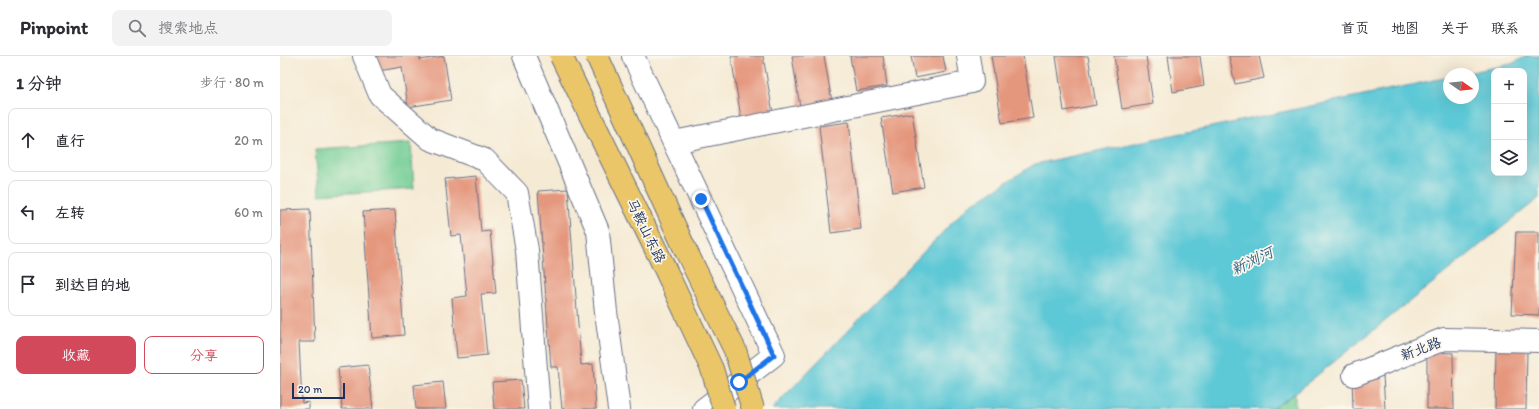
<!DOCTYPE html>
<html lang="zh">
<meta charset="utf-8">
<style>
:root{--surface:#fff;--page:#f2f2f3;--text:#2b2b33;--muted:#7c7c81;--line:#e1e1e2;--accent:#d1495b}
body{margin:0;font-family:Itim,"LXGW WenKai TC",sans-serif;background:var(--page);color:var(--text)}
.controls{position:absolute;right:12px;top:12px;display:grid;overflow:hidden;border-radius:8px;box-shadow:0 4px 16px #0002}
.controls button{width:36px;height:36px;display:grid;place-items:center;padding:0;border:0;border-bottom:1px solid var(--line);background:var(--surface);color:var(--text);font:20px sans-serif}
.compass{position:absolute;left:1163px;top:12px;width:36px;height:36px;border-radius:50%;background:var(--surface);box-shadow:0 4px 16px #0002;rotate:104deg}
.scale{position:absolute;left:12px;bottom:10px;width:53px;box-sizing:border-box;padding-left:4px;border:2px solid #1b2f5e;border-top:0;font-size:11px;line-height:14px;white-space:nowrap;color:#1b2f5e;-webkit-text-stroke:3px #fbf7ec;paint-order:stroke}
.stop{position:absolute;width:12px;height:12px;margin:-9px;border:3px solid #1a73e8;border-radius:50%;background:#fff}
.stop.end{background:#1a73e8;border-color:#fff;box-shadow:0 1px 4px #0008}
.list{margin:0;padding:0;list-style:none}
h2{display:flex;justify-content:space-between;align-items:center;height:52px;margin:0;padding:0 16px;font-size:17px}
h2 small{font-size:13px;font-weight:400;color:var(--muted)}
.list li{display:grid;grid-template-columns:26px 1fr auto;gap:12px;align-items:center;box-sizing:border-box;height:64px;margin:0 8px 8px;padding:0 8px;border:1px solid var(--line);border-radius:8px}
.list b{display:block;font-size:15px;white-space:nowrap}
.list em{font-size:13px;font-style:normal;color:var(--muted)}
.actions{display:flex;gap:8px;padding:12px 16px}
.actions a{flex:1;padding:9px 0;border:1px solid var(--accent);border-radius:8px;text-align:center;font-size:14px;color:var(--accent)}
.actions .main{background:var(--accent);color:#fff}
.icon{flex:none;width:22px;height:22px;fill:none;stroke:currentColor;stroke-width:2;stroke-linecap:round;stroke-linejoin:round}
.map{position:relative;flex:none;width:1259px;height:353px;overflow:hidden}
header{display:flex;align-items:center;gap:24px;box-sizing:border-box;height:56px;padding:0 20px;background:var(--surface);border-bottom:1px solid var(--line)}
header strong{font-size:19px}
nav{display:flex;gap:22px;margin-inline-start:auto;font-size:14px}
.search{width:280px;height:36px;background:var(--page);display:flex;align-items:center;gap:10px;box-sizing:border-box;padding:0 14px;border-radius:8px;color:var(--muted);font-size:15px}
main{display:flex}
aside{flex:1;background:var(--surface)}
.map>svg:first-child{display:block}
</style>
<header>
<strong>Pinpoint</strong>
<div class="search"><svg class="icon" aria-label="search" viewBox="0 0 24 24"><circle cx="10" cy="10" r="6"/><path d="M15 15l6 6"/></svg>搜索地点</div>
<nav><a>首页</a><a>地图</a><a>关于</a><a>联系</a></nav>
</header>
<main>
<aside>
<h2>1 分钟<small>步行 · 80 m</small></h2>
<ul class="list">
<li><svg class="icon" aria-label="ahead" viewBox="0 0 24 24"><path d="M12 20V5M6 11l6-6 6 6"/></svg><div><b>直行</b></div><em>20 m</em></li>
<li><svg class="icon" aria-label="left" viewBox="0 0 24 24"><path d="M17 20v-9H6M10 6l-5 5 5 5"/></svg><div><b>左转</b></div><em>60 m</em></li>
<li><svg class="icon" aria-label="arrive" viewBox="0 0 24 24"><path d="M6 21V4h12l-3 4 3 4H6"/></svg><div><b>到达目的地</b></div></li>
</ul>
<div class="actions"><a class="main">收藏</a><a>分享</a></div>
</aside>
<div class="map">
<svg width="1259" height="353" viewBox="0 0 1259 353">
<rect width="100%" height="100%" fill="#fbf7ec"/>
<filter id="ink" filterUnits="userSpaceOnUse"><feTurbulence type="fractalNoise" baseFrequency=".025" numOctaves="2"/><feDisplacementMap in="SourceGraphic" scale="8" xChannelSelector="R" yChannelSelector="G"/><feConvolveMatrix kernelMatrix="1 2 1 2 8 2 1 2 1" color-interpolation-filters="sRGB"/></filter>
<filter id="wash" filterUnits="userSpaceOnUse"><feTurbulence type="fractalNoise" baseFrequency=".012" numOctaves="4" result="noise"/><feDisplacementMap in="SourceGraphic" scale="16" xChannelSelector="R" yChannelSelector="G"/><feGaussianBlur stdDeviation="0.9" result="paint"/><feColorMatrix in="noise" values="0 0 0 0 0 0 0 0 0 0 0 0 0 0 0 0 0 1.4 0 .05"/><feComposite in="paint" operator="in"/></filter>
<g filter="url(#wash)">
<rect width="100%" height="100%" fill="#f5ead4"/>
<path fill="#72cd94" stroke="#467e79" d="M131,87L134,133L39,139L35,93Z
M1015,337V353H992Z"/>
<path fill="#5dc8d6" stroke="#3c7c9a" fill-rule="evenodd" d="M1247,0H1259V142L1015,337L992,353H492L687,151L755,108L1169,21V42H1193V18H1182L1231,8ZM1214,15H1244V117H1214Z"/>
<g id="blocks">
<path fill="#e5977e" d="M96,0H140V4L164,0L171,44L128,51L122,11L98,15Z
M451,0H483L494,63L462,68Z
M512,0H544L552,46L520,51Z
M570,0H603L607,30L576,35Z
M631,0H663L666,16L635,22Z
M711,0H743L753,62L722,67Z
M776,0H808L816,49L784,55Z
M834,0H866L873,48L842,53Z
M888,0H920L924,30L893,36Z
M949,0H979L984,22L955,28Z
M632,57L644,131L613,136L601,62Z
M569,66L581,173L551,177L539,70Z
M196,120L201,176L210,175L216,237L201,238L207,299L177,302L172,242L187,240L181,179L171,180L165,123Z
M288,133L301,309L313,308L316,353H282L278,311H271L258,135Z
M30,153L35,286H19L22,347L29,346V353H0V154Z
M115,154L124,279L92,282L83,156Z
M1236,176H1259V259L1232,258Z
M1216,291L1247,292L1246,353H1215Z
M1147,296L1173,297L1174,353H1147Z
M88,309L93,353H62L58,312Z
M1103,320L1105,353H1073L1072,322Z
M241,324L244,353H214L212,326Z
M163,326L166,353H136L134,329Z"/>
</g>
</g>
<g filter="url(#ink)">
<use href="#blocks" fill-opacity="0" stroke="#677087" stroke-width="1"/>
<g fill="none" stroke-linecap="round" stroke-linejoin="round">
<g stroke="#677087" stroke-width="24">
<path id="minor" d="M84,0L100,39L150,83L205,104L237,137L247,194L259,353
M244,0L318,175L326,256L339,353
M353,0L494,299L424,353
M394,86L692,26L688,0
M1074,319L1164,283L1259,285"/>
</g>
<use href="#minor" stroke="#fff" stroke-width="22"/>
<g stroke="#677087" stroke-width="24" stroke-linecap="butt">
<path id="major-bridge" d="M281,0L379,200L432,313L444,353
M317,0L405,193L455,294L473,353"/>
</g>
<use href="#major-bridge" stroke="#ebc669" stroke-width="22"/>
</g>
</g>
<g fill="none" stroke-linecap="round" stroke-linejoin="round" filter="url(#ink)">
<path stroke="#1a73e8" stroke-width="5" d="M421,143L494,299L459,326"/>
</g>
<g text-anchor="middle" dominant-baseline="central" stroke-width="3.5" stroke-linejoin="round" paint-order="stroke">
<g font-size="14" fill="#1b2f5e" stroke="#fbf7ec">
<text transform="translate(366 175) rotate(64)">马鞍山东路</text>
<text transform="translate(1141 293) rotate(-20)">新北路</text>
</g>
<g font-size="15" font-style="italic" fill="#2f5d82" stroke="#fbf7ec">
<text transform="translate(972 205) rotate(-26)">新浏河</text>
</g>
</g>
</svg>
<div class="controls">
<button>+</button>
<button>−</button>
<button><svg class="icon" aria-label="layers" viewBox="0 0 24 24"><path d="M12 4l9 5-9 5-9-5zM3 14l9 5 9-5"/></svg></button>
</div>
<svg class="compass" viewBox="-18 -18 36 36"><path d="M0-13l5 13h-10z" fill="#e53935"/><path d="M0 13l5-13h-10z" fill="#7c7c81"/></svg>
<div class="scale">20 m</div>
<div class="stop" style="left:459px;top:326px"></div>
<div class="stop end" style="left:421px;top:143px"></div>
</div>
</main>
